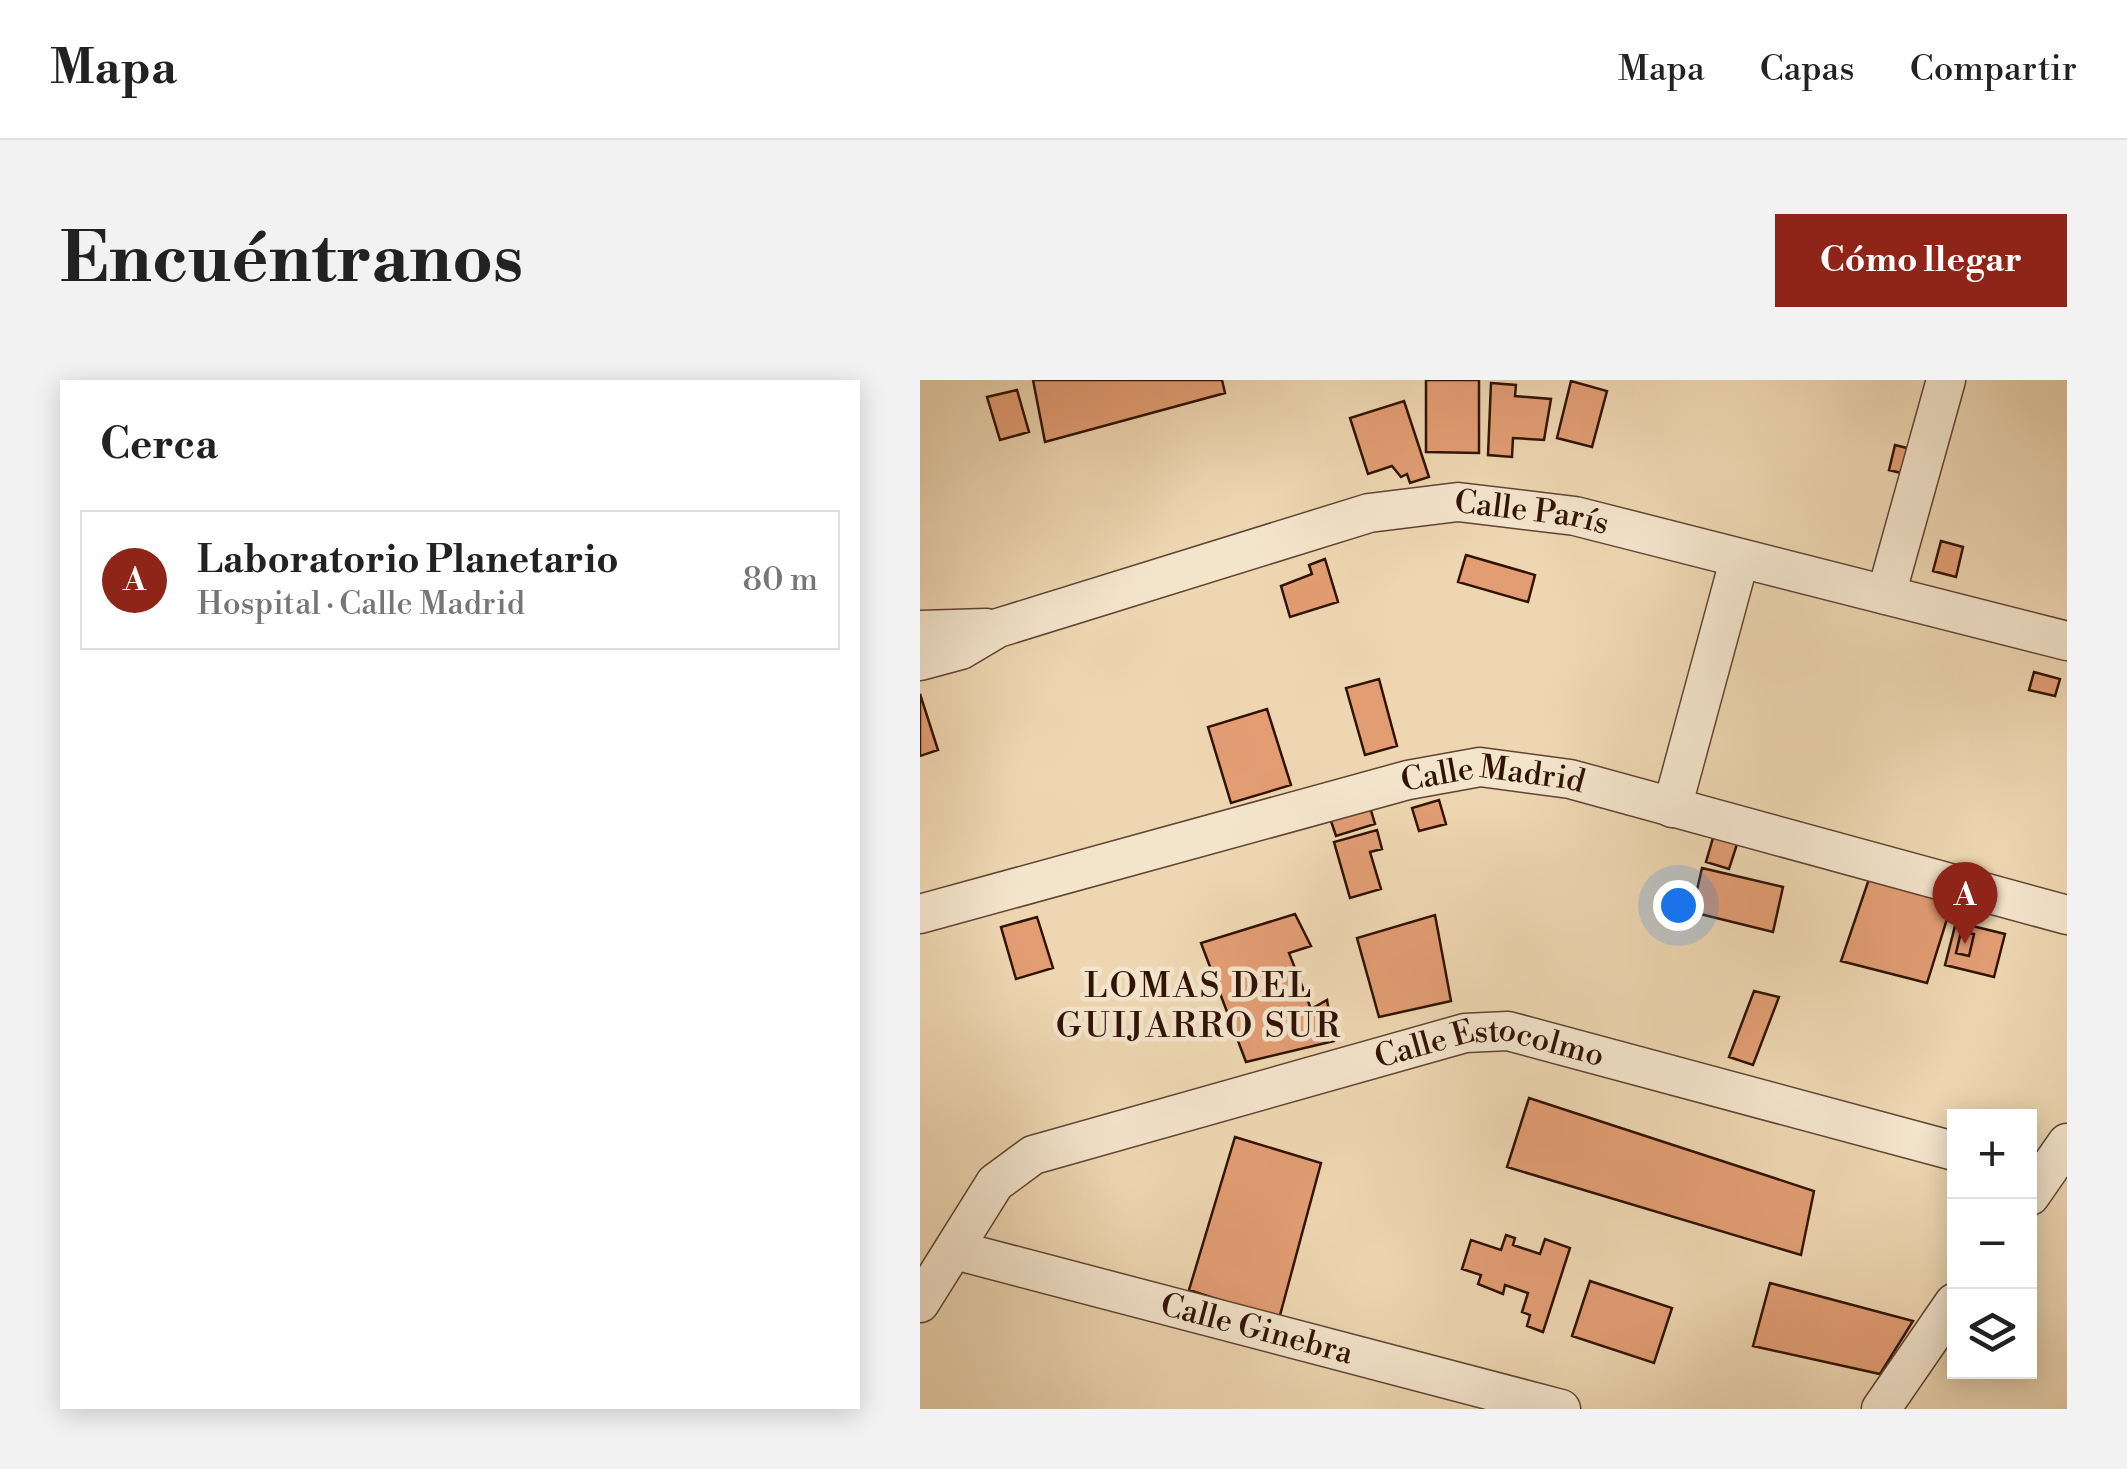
<!DOCTYPE html>
<html lang="es">
<meta charset="utf-8">
<style>
:root{--surface:#fff;--page:#f2f2f2;--text:#222;--muted:#767676;--line:#e0e0e0;--accent:#8f2418}
body{margin:0;font-family:"Libre Bodoni",serif;background:var(--page);color:var(--text)}
.controls{position:absolute;right:30px;bottom:30px;display:grid;overflow:hidden;border-radius:0px;box-shadow:0 5px 25px #0003}
.controls button{width:90px;height:90px;display:grid;place-items:center;padding:0;border:0;border-bottom:2px solid var(--line);background:var(--surface);color:var(--text);font:50px sans-serif}
.you{position:absolute;left:758px;top:525px;width:35px;height:35px;margin:-25px;border:8px solid #fff;border-radius:50%;background:#1a73e8;box-shadow:0 0 0 15px #1a73e833}
.badge{display:grid;place-items:center;width:65px;height:65px;border-radius:50%;background:var(--accent);color:#fff;font-size:32px;font-weight:700}
.pin{position:absolute;translate:-50% -82px;filter:drop-shadow(0 2px 5px #0008)}
.pin::after{content:'';position:absolute;top:52px;width:35px;height:30px;background:inherit;clip-path:polygon(0 0,100% 0,50% 100%)}
.list{margin:0;padding:0;list-style:none}
h2{display:flex;justify-content:space-between;align-items:center;height:130px;margin:0;padding:0 40px;font-size:42px}
h2 small{font-size:32px;font-weight:400;color:var(--muted)}
.list li{display:grid;grid-template-columns:65px 1fr auto;gap:30px;align-items:center;box-sizing:border-box;height:140px;margin:0 20px 20px;padding:0 20px;border:2px solid var(--line);border-radius:0px}
.list b{display:block;font-size:38px;white-space:nowrap}
.list p{margin:0;font-size:32px;white-space:nowrap;color:var(--muted)}
.list em{font-size:32px;font-style:normal;color:var(--muted)}
.icon{flex:none;width:55px;height:55px;fill:none;stroke:currentColor;stroke-width:2;stroke-linecap:round;stroke-linejoin:round}
.map{position:relative;flex:none;width:1147px;height:1029px;overflow:hidden;border-radius:0px}
header{display:flex;align-items:center;gap:60px;box-sizing:border-box;height:140px;padding:0 50px;background:var(--surface);border-bottom:2px solid var(--line)}
header strong{font-size:48px}
nav{display:flex;gap:55px;margin-inline-start:auto;font-size:35px}
.intro{display:flex;align-items:center;justify-content:space-between;box-sizing:border-box;height:240px;padding:0 60px}
h1{margin:0;font-size:70px}
.button{padding:25px 45px;border-radius:0px;background:var(--accent);color:#fff;font-size:35px;font-weight:700}
main{display:flex;gap:60px;padding:0 60px}
aside{flex:1;background:var(--surface);border-radius:0px;box-shadow:0 5px 25px #0003}
.map>svg:first-child{display:block}
</style>
<header>
<strong>Mapa</strong>
<nav><a>Mapa</a><a>Capas</a><a>Compartir</a></nav>
</header>
<div class="intro"><h1>Encuéntranos</h1><a class="button">Cómo llegar</a></div>
<main>
<aside>
<h2>Cerca<small></small></h2>
<ul class="list">
<li><span class="badge">A</span><div><b>Laboratorio Planetario</b><p>Hospital · Calle Madrid</p></div><em>80 m</em></li>
</ul>
</aside>
<div class="map">
<svg width="1147" height="1029" viewBox="0 0 1147 1029">
<rect width="100%" height="100%" fill="#edd6b1"/>
<filter id="stains"><feTurbulence type="fractalNoise" baseFrequency=".002" numOctaves="4"/><feColorMatrix values="0 0 0 0 .2 0 0 0 0 .09 0 0 0 0 .02 0 0 0 .5 -.17"/></filter>
<radialGradient id="worn" r=".72"><stop offset=".6" stop-color="#630" stop-opacity="0"/><stop offset="1" stop-color="#630" stop-opacity=".3"/></radialGradient>
<path fill="#e29d73" stroke="#311306" stroke-width="2.5" d="M113,0H302L305,13L125,62Z
M506,0H559V73L506,72Z
M651,1L687,11L672,67L637,58Z
M571,3L596,5L595,16L631,19L624,60L593,58L592,77L568,75Z
M97,10L109,52L80,60L67,17Z
M484,21L509,97L490,103L487,94L481,97L472,86L448,94L430,38Z
M975,65L995,70L989,95L969,90Z
M1021,161L1043,167L1036,197L1013,191Z
M546,175L615,195L608,222L538,202Z
M405,179L418,222L370,237L361,206L392,194L389,185Z
M1114,292L1140,299L1135,316L1109,310Z
M459,299L477,366L445,375L426,308Z
M0,314L18,370L0,376Z
M347,329L371,405L311,423L288,347Z
M519,420L526,444L499,451L492,428Z
M450,427L455,444L416,456L410,438Z
M457,450L462,469L450,472L461,509L430,518L414,462Z
M795,451L819,458L809,489L786,482Z
M782,488L863,507L853,552L772,532Z
M950,496L1032,523L1007,603L921,581Z
M375,534L391,566L369,573L391,629L407,620L414,661L326,682L281,563Z
M515,535L531,621L459,637L437,558Z
M117,537L133,588L96,599L81,547Z
M1036,542L1085,554L1074,597L1025,585Z
M1041,552L1054,554L1049,576L1036,573Z
M834,611L859,617L833,685L809,677Z
M609,718L894,811L881,875L587,787Z
M315,757L401,783L359,939L269,910Z
M586,855L595,858L593,865L620,874L625,859L650,868L623,952L607,946L610,935L602,932L608,913L585,905L583,914L558,904L561,895L542,889L551,860L581,870Z
M670,901L752,928L734,983L652,956Z
M850,903L993,941L960,994L833,966Z"/>
<g fill="none" stroke-linecap="round" stroke-linejoin="round">
<g stroke="#604431" stroke-width="41">
<g id="minor">
<path d="M966,215L1026,0"/>
<path d="M0,250L66,248"/>
<path id="s1" d="M0,281L41,270L78,248L449,133L538,122L655,136L1147,261"/>
<path d="M752,428L819,181"/>
<path id="s2" d="M0,534L488,400L560,387L650,399L1147,535"/>
<path d="M1110,816L1147,763"/>
<path id="s3" d="M35,870L641,1029"/>
<path id="s4" d="M0,923L75,803L113,775L545,653L588,651L1034,771"/>
<path d="M961,1029L1034,923"/>
</g>
</g>
<use href="#minor" stroke="#f3e4cc" stroke-width="38"/>
</g>
<g text-anchor="middle" dominant-baseline="central" stroke-width="9" stroke-linejoin="round" paint-order="stroke">
<g font-size="32" fill="#311306" stroke="#f3e4cc">
<text stroke="none"><textPath href="#s1" startOffset="638">Calle París</textPath></text>
<text stroke="none"><textPath href="#s2" startOffset="592">Calle Madrid</textPath></text>
<text stroke="none"><textPath href="#s4" startOffset="662">Calle Estocolmo</textPath></text>
<text stroke="none"><textPath href="#s3" startOffset="312">Calle Ginebra</textPath></text>
</g>
<g font-size="35" letter-spacing="2.5" fill="#311306" stroke="#f3e4cc">
<text x="279" y="606">LOMAS DEL<tspan x="279" dy="40">GUIJARRO SUR</tspan></text>
</g>
</g>
<rect width="100%" height="100%" filter="url(#stains)"/>
<rect width="100%" height="100%" fill="url(#worn)"/>
</svg>
<div class="controls">
<button>+</button>
<button>−</button>
<button><svg class="icon" aria-label="layers" viewBox="0 0 24 24"><path d="M12 4l9 5-9 5-9-5zM3 14l9 5 9-5"/></svg></button>
</div>
<div class="you"></div>
<div class="pin badge" style="left:1045px;top:564px">A</div>
</div>
</main>
